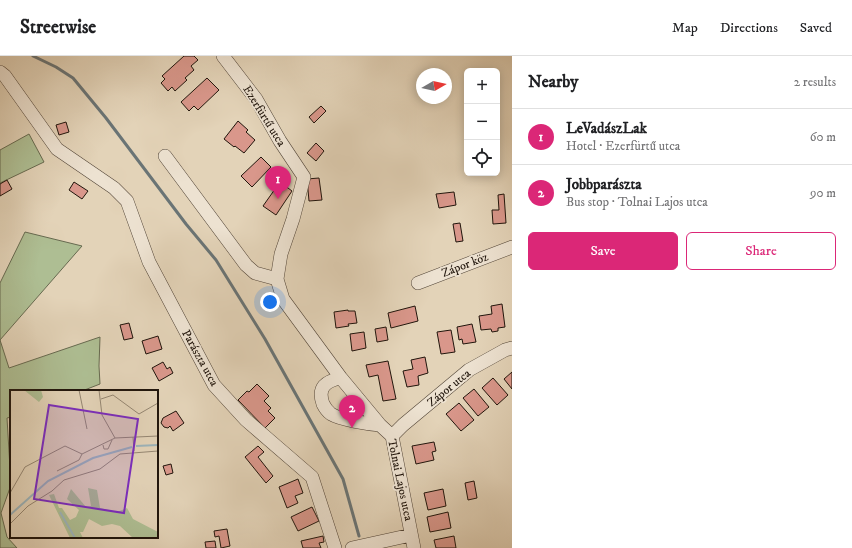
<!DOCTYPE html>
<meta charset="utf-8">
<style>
:root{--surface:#fff;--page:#f2f2f2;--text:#202124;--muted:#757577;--line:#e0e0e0;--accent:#db2777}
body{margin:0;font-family:"IM FELL DW Pica",serif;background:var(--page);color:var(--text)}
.controls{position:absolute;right:12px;top:12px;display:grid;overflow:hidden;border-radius:6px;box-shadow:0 2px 10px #0003}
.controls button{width:36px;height:36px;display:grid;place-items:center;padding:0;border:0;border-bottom:1px solid var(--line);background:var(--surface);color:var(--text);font:20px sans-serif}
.compass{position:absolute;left:416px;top:12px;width:36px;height:36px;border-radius:50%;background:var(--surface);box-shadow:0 2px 10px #0003;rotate:81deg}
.you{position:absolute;left:270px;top:246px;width:14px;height:14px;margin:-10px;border:3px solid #fff;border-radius:50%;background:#1a73e8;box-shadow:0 0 0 6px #1a73e833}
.badge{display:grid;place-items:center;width:26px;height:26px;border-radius:50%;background:var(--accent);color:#fff;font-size:13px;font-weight:700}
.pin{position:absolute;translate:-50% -33px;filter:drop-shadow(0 1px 2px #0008)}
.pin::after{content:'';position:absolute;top:21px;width:14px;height:12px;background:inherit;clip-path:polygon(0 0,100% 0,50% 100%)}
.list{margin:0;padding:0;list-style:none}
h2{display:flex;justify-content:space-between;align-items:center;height:52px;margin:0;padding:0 16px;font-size:17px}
h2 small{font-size:13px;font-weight:400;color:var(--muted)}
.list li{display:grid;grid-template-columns:26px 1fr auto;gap:12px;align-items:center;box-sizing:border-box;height:56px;padding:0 16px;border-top:1px solid var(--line)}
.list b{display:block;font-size:15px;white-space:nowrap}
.list p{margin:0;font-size:13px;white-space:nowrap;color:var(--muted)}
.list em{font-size:13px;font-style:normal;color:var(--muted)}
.actions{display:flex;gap:8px;padding:12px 16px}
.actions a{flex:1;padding:9px 0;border:1px solid var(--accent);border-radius:6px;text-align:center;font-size:14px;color:var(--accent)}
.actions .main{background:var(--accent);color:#fff}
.icon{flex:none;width:22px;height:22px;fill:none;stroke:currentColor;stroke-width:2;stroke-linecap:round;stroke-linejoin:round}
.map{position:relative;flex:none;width:512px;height:492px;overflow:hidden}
header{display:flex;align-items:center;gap:24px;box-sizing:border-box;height:56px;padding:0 20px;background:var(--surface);border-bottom:1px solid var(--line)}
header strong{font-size:19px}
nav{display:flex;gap:22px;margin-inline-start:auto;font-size:14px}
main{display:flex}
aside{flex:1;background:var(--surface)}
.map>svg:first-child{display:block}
</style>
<header>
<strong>Streetwise</strong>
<nav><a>Map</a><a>Directions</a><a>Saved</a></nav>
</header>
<main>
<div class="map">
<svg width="512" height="492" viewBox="0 0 512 492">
<rect width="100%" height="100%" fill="#e3d3b8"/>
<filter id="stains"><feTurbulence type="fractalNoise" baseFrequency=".005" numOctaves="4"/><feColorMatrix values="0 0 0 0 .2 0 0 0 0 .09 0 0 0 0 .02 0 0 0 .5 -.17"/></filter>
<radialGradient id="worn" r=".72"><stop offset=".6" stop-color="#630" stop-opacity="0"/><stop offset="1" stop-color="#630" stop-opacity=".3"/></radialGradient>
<path fill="#aebe93" stroke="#676a50" d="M29,78L44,106L0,127V94Z
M25,176L82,190L0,284L9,312L100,281L99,310L100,328L82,335H11V361L7,362L11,429L1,457L7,481L17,492H0V227Z"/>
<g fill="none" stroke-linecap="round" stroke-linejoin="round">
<path stroke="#6a7475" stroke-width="3" d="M33,0L56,11L73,22L106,62L186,168L216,204L265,283L343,423L359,480"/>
</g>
<path fill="#d9978b" stroke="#20150c" d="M184,0H194L198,4L191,10L194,14L185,22L187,24L175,35L172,31L168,35L161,27L165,23L162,20Z
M207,22L219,34L198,54L194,50L189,55L181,46Z
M321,50L326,55L314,67L309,61Z
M238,65L248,74L246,76L255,84L244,97L235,90L234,91L224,83Z
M66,66L69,76L59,79L56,69Z
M316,87L324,95L316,105L307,97Z
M261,101L271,111L252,131L241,120Z
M319,122L322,144L309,145L307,123Z
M7,124L12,133L0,140V128Z
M74,126L88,135L82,143L69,134Z
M280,126L292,135L276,159L263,150Z
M454,136L456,149L439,152L436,138Z
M504,138L506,167L493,168L492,154H499L498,139Z
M460,167L463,185L456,186L453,168Z
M502,248L505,271L498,272V275L492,276L491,273L481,274L479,260L492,258L491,250Z
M415,250L418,265L391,272L388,257Z
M348,254V255H355L357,267L348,268L349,270L336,272L334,256Z
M129,267L133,282L124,284L120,269Z
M472,268L476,286L463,288L462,283L459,284L457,271Z
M386,271L388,284L377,286L375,273Z
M451,274L455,296L441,298L437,276Z
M364,276L366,292L352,295L350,278Z
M158,280L162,293L146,298L142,285Z
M425,301L428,317L418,320L419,329L407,331L403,315L413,313L411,304Z
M388,305L396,343L383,345L378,319L369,321L366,309Z
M163,306L167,313L170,311L173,317L159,325L152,312Z
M512,316V333L504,323Z
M493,322L508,339L497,349L482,332Z
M257,328L269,340L264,345L271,352L268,355L275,362L265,372L238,344L247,335L249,336Z
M474,333L489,351L478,360L463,342Z
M459,347L474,364L461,375L446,358Z
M176,355L184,367L173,375L170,370L168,372L164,371L161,367L163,362Z
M434,386L436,395L432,396L434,404L416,408L412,390Z
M258,390L264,396L258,401L273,420L266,427L245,401Z
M171,408L173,417L166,419L163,410Z
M298,423L303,437L295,440L298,447L287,452L279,431Z
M474,425L477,442L468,444L465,427Z
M443,433L446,450L428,454L424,437Z
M312,451L319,465L298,475L291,461Z
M448,456L451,472L430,476L427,461Z
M227,473L230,490L221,492L219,480L215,481L214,475Z
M323,480L324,486L319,487L321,492H303L301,485Z
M454,480L456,492H436L434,484Z
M215,485L216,492H206L205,486Z"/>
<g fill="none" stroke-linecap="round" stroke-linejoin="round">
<g stroke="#514437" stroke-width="14">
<path id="minor" d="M223,0L256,43L280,85L304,121L293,163L281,198L277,223L283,243L341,322L380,369L392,380L414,492
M0,16L5,20L57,93L114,132L127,145L149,206L214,329L246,364L312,421L335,492
M165,100L246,209L255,217L277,223
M418,227L512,191
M341,322C326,325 317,331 323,348C325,352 327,355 331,358C341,364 368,368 380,369
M392,380L403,369L469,314L505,294L512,292
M352,492L411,479"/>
</g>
<use href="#minor" stroke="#ede2d1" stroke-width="13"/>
</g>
<g text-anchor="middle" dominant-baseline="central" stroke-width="3.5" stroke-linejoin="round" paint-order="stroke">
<g font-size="12" fill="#20150c" stroke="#ede2d1">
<text transform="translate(264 60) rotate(58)">Ezerfürtű utca</text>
<text transform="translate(465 209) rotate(-21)">Zápor köz</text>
<text transform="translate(200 302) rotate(61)">Parászta utca</text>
<text transform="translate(449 332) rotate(-39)">Zápor utca</text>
<text transform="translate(400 424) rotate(78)">Tolnai Lajos utca</text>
</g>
</g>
<g transform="translate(10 334)">
<rect width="148" height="148" fill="#e3d3b8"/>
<path d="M14,0H31L33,7L29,12ZM78,98L87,100L90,118L107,122L117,118L123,129L148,142V148H123L110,136L102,134L92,136L79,129L73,142H70L73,148H60L39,105L44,104L49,118H52L60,130L66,127L69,120L57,109L61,99L76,117L81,116Z" fill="#aebe93"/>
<path fill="none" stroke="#9cb4bb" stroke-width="2" d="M126,56L148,55M50,122L65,148M0,125L38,91L83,68L122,57"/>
<path fill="none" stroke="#958773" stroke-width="1" d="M69,0L77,39M89,0L92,25L105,48M91,9L103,5L129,24L148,13M123,47L124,61M93,55L94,59H98L102,50M47,81L69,70L72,64M0,103L15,77L55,56L72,64L105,48L148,46M0,134L18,116L42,101L54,90L90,79L110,64L148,61"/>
<path fill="#7b2cbf" fill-opacity="0.15" stroke="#7b2cbf" stroke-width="2" d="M39,15L128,29L114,123L24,109Z"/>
<rect width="148" height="148" fill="none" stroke="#20150c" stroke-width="2"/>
</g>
<rect width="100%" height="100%" filter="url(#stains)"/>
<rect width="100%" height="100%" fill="url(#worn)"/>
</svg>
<div class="controls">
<button>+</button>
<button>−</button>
<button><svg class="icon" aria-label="locate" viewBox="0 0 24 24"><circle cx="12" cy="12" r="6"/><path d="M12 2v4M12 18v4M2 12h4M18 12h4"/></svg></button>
</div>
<svg class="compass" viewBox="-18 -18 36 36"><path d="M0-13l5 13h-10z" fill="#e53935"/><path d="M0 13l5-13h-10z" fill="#757577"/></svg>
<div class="you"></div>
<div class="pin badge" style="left:278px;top:143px">1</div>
<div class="pin badge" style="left:352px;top:372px">2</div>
</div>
<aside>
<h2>Nearby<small>2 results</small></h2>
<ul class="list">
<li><span class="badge">1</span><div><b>LeVadászLak</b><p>Hotel · Ezerfürtű utca</p></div><em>60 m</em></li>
<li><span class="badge">2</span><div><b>Jobbparászta</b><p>Bus stop · Tolnai Lajos utca</p></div><em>90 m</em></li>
</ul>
<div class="actions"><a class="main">Save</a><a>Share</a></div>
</aside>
</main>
